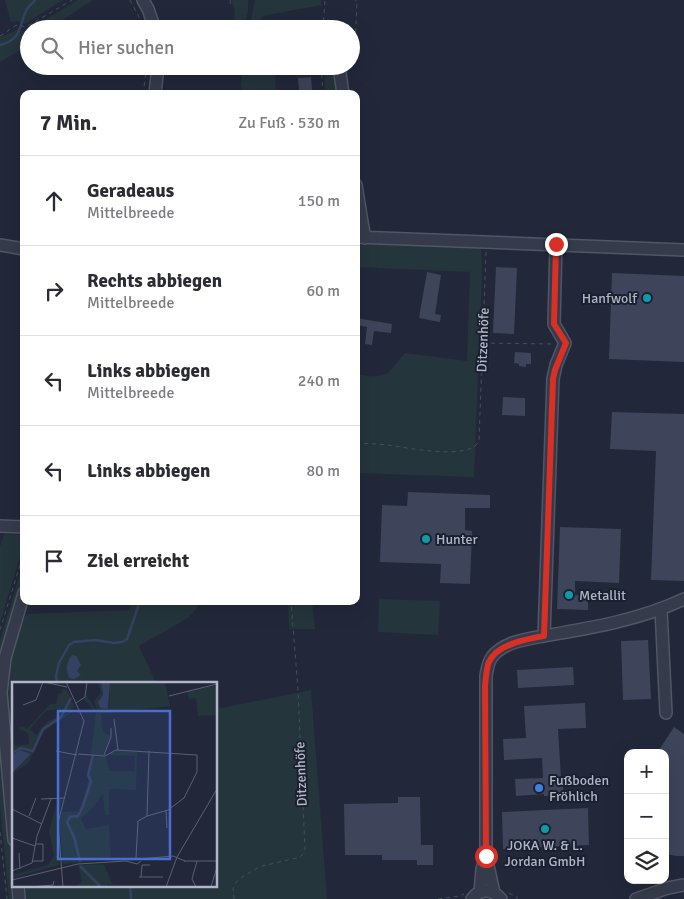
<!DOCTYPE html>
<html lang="de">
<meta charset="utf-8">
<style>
:root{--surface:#fff;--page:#f2f2f3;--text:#2b2b33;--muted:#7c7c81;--line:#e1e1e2}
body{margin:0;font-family:Signika,sans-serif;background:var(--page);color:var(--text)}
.controls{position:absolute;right:15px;bottom:15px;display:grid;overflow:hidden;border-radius:10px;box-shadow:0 5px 20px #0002}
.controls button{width:45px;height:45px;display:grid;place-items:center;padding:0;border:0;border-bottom:1px solid var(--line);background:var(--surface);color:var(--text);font:25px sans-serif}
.stop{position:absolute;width:15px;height:15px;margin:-11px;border:4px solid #d93025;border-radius:50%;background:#fff}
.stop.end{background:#d93025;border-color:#fff;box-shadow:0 1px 5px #0008}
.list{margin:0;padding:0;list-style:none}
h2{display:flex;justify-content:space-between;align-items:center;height:65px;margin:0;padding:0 20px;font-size:21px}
h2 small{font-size:16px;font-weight:400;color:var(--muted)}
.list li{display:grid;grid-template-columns:32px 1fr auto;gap:15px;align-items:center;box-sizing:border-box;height:90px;padding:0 20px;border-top:1px solid var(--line)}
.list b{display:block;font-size:19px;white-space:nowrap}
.list p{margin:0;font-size:16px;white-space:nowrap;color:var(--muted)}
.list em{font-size:16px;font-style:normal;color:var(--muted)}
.icon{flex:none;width:28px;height:28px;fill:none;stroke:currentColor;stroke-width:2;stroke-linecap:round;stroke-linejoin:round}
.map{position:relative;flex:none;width:684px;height:899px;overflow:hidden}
.search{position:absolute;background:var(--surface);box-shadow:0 5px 20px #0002;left:20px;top:20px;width:340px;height:55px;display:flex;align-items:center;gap:12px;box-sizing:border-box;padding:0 18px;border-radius:28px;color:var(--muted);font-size:19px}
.panel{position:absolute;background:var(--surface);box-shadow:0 5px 20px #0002;left:20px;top:90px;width:340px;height:515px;border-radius:10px}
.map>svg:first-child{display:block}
</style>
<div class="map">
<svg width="684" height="899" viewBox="0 0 684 899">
<rect width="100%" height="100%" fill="#22283a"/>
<path fill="#24353b" d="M5,0H63L25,24L17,21L11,22Z
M78,0H93L49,29H30Z
M231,0H248V12L243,29H233L235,9Z
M255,0H321V5L263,16L261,18L265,29H249Z
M29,29V45L0,62V37L17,30L24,31Z
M243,66H275L276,94H242L241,83Z
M324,66H337L341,94H325Z
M356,240H359L363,245L382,242L481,246L482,273L474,477L356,473V374C367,376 378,378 388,373L405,353L467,361L470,272L356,267Z
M4,534L23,535L24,543L0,623V547Z
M24,560V578L0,660V640Z
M379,599L440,601L438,635L378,632Z
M132,601H200L197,608L188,618L139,646L156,683H14V769L8,707L9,656L26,614L129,610Z
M288,601H312L315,629H289Z
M311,690L327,899H26L25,885H216V709Z
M0,742L15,899H9L0,807Z"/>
<path fill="#354162" d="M72,655L76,656L81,665L77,671L81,675L74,679L69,678C66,669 66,663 72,655Z"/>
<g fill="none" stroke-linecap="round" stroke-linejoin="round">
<path stroke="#354162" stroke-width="2.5" d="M0,45C23,39 18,26 27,9C29,6 33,3 35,0
M57,683L56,676L59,663L69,645L74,642L96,640L114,643L122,642L127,639L140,601
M130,885L131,899"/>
</g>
<path fill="#3e445a" d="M311,77L312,90L299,91L298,78Z
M496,267L517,268L514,334L493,333Z
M427,272L441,275L435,314L441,315L440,322L419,318Z
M612,273L684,276V362L609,359Z
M356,318L392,324L391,333L374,331L372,345L365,344L367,327L356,325Z
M515,352L531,353V364H526V367L519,366V364L514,363Z
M503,397L525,398V416L502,415Z
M612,412L684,414V581L651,580L656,451L610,449Z
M408,492L490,495V508H465V530L472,531L470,584L440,583L441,564L380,562L382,505L407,506Z
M560,527L621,529L619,583L575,581V595L587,596V601H588V610L557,609Z
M648,640L651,699L623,700L621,641Z
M573,667L574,685L518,688L517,670Z
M585,703L586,728L558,729L561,778H563V793H558V796H544V794L516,796L515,779L543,778L542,758L504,760L503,739L526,738L524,706Z
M674,727L684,734V856H677L665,854V753H657Z
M398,797H420L421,845H433V865H417V860H382V855H345L344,804L398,803Z
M588,808L589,845L503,849L502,812Z"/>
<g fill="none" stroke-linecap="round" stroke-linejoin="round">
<g stroke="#515565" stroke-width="14">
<path id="minor" d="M143,0L148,9L155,29
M339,66L343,94
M155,94L158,66
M356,185L362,222L365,238
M356,237L684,250
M0,245L24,249
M0,526L24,527
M661,609L666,713
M544,636C591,628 640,620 684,599
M14,840L1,693L5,658L24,593
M18,885L19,899
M480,892L482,869L486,857
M494,893L486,856V676C487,670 488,662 492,657C503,642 527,639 544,636L553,379L556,365L565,343L554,324L556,244
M472,899C480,888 493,889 501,899
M636,899L668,888L684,885"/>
</g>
<path stroke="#425259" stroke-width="1" stroke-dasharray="4 4" stroke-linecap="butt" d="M130,0L139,17L144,29
M230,0L231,7
M323,29L325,0
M0,36C6,33 14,25 18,25C21,25 23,27 26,27L72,0
M351,55L355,49L357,1L355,0
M321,66L323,94
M143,94L147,66
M483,343L554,344
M356,444C367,443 377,444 387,445C405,447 473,462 479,440L486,252
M0,630L24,552
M0,832L7,899
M509,893L517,897V899
M234,899L233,889L234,885L239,879L259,867L300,857L303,854L305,850L298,690L291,601
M438,899L460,896L464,894"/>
<use href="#minor" stroke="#363b4b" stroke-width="11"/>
</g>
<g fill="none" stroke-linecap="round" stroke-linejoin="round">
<path stroke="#d93025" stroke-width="6" d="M486,856L485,686C486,678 486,669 489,662C497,644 527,639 544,636L553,379L555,370L566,343L554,324L556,244"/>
</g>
<g fill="#0f9aa8" stroke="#1b202f" stroke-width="2">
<circle cx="647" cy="298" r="5"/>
<circle cx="426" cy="539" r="5"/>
<circle cx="569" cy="595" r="5"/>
<circle cx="545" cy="829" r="5"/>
</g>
<circle fill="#3f7fe0" stroke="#1b202f" stroke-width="2" cx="539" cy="788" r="5"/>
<g text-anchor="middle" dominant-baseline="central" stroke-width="4" stroke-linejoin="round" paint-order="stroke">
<g font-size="14" fill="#b1b5c7" stroke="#1b202f" text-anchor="start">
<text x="637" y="298" text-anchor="end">Hanfwolf</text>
<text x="436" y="539">Hunter</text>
<text x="579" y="595">Metallit</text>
<text x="549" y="780">Fußboden<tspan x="549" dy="16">Fröhlich</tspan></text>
<text x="545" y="845" text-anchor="middle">JOKA W. &amp; L.<tspan x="545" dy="16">Jordan GmbH</tspan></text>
</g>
<g font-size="14" fill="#b1b5c7" stroke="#1b202f">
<text transform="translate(483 340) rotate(-88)">Ditzenhöfe</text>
<text transform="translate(301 774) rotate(-92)">Ditzenhöfe</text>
</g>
</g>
<g transform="translate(12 682)">
<rect width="205" height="205" fill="#22283a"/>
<path d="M86,0H89L91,12L86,17L97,26L98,0H153L158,24L89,32L91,50L99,54L91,73L79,72L84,31L72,17L74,13L86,31L82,19L89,11ZM205,3V33L186,34L184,16L177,17L175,9ZM51,7L55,8L63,25L50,33L45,27L34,29L18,47L24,53L36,39L65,27L32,49L16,81L0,92L19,72L8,68L0,73V61L5,64L17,62L16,51L6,46L10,44L15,47L38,22H44L46,12L50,11ZM105,69L125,70L124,108L97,107V133H93L91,112L77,130L69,136L74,147L97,143L99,177L51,182L47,137L50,130L67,129L75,105L79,75L94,74L97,89H122L123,74L94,73ZM46,117L50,118L44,142L51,117L46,135L47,183L0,196V193L36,183L42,174L37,148ZM92,182L100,202L113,205L95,202L97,205H63L70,200L66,183Z" fill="#24353b"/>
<path d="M89,0H98L96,27L88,26L86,20L91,12ZM8,68L19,72L0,91V73Z" fill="#354162"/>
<path fill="none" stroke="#354162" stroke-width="2.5" d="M0,71L9,66L21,69L31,47L49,35L59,16M68,180L63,158L55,140L58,135L66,134L71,124L79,99L76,93L81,73M68,184L89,205"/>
<path fill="none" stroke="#5b6072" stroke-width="1" d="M32,0L55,5M157,14L205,2M64,21L73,15L75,0M11,23L24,18L31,0M102,37L106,68M44,69L65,73M66,72L93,74L104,68L185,73V90L172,116L156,128L135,134M92,73L99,55V46M29,117L53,116M0,127L30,142M154,129L155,146M17,134L24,116M0,156L23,164M7,171L8,187M124,176L126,139L135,134L137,69M128,177L161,174L173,179M20,179H31V162H23M172,179H205M0,189L20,181L25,154L39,117M127,195H151M129,195L130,183H138M0,198L66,182L114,179L125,182L129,179M19,205L41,203L42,199M51,205L46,141L72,39L54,0M154,205L165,175L205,107M184,205L180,197L185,179M199,205L205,185"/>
<path fill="#496dd3" fill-opacity="0.15" stroke="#496dd3" stroke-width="2.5" d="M46,29H158V177H46Z"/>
<rect width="205" height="205" fill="none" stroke="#b1b5c7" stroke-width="2.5"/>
</g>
</svg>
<div class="controls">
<button>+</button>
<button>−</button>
<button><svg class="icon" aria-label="layers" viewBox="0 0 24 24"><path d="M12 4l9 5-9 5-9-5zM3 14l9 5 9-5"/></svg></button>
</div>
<div class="stop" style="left:486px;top:856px"></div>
<div class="stop end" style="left:556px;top:244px"></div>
<div class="search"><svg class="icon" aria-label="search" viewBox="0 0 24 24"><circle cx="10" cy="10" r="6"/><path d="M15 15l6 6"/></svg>Hier suchen</div>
<section class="panel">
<h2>7 Min.<small>Zu Fuß · 530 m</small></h2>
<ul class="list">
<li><svg class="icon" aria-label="ahead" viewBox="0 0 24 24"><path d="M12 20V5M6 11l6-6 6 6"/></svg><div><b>Geradeaus</b><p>Mittelbreede</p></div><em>150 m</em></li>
<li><svg class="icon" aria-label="right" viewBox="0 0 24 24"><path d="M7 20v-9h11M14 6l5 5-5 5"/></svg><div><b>Rechts abbiegen</b><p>Mittelbreede</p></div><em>60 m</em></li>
<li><svg class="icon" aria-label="left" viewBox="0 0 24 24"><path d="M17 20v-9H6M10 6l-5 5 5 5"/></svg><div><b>Links abbiegen</b><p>Mittelbreede</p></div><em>240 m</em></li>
<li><svg class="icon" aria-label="left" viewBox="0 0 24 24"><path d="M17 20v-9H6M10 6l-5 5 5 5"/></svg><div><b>Links abbiegen</b></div><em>80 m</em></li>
<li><svg class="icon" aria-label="arrive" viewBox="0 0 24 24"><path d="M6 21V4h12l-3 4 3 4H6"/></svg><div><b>Ziel erreicht</b></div></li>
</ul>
</section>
</div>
